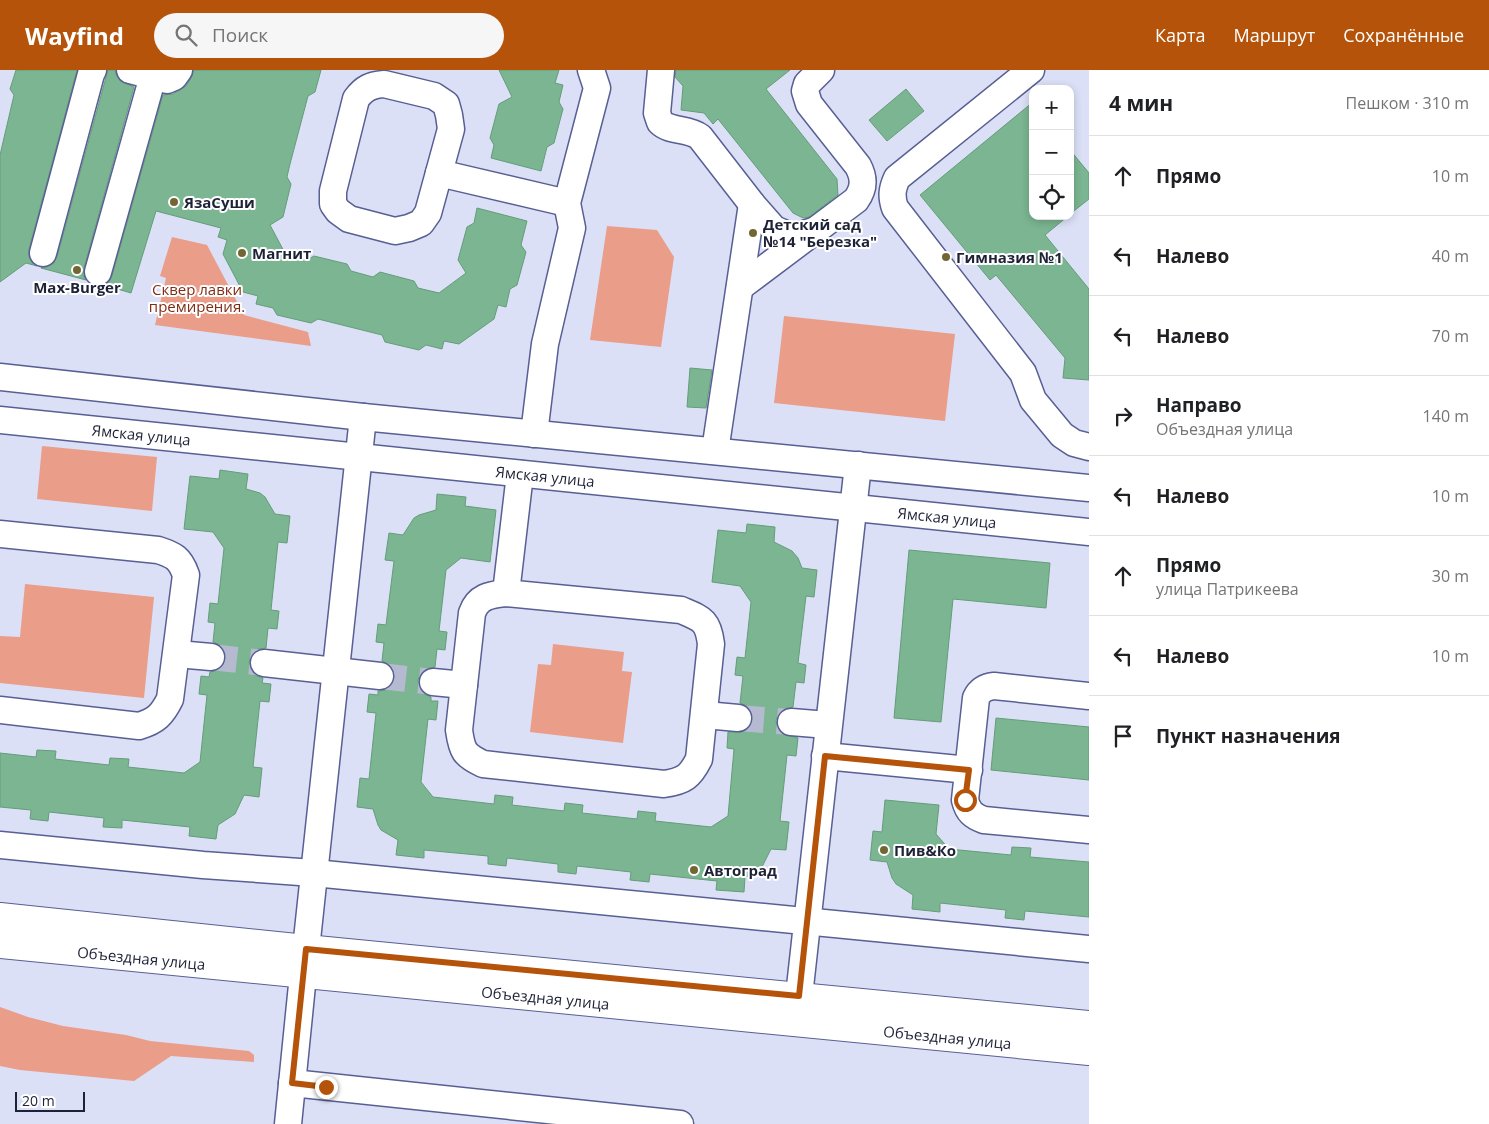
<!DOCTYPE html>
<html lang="ru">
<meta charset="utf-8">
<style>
:root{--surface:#fff;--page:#f6f6f6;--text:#202124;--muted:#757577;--line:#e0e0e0;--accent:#b45309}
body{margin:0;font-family:"Open Sans",sans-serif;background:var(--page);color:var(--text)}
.controls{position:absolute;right:15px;top:15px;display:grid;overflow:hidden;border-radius:10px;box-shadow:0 2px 8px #0003}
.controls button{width:45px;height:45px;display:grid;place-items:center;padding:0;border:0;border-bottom:1px solid var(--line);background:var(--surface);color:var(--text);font:25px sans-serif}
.scale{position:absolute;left:15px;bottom:12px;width:70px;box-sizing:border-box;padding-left:5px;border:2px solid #1e2237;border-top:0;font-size:14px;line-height:18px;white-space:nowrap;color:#1e2237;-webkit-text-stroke:4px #fff;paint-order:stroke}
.stop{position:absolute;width:15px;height:15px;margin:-11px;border:4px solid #b45309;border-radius:50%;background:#fff}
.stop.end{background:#b45309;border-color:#fff;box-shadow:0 1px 5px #0008}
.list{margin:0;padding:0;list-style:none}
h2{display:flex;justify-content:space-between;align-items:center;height:65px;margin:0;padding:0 20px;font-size:21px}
h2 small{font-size:16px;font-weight:400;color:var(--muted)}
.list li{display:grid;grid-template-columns:32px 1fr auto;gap:15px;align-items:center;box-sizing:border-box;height:80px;padding:0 20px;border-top:1px solid var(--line)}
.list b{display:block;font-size:19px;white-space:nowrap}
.list p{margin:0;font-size:16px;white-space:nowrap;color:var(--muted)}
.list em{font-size:16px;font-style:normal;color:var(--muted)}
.icon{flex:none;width:28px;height:28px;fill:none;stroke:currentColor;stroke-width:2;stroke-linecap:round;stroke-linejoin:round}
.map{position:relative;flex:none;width:1089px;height:1054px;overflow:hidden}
header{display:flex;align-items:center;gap:30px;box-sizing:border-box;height:70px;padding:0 25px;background:var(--accent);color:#fff}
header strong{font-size:24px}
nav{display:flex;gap:28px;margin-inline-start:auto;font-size:18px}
.search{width:350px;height:45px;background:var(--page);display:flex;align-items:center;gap:12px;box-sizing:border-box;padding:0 18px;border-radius:28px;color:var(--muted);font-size:19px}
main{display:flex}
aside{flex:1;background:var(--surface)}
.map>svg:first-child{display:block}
</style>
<header>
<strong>Wayfind</strong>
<div class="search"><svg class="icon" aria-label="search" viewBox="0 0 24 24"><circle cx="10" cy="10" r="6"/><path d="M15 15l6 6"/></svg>Поиск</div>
<nav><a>Карта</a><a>Маршрут</a><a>Сохранённые</a></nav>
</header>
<main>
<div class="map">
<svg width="1089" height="1054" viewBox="0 0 1089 1054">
<rect width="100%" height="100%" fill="#dbe0f7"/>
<path fill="#ea9d88" d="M607,156L657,160L674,187L661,277L590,270Z
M172,167L207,175L244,245L308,262L311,276L155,255L166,208L160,206Z
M784,246L955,264L945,351L774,333Z
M42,376L157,387L152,441L37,429Z
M25,514L154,527L144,628L0,613V566L20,567Z
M553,574L624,582L622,601L632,602L623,673L530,662L538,594L551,595Z
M0,937L28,947L63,956L126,965L150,971L249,981L254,985V992L171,986L134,1011L20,1000L0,996Z"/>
<path fill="#7bb591" stroke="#649d7a" d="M16,0H77L29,179V187L32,193L37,196L26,193L0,212V85L14,25L10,19Z
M108,0H115L116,4L120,11L134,17L84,198L83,205L86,210L41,198L47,197L53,194L57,187Z
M194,0H321L315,22L308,26L290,94L287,107L291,114L283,147L270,155L286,185L307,190L314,186L347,194L351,201L373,207L380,202L414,211L418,218L439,223L466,203L458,190L467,157L474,153L477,138L527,151L521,175L526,182L517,215L510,219L506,237L498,235L494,249L459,274L444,271L442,279L426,275L419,280L385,272L382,265L318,249L311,253L277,245L273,238L256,234L258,226L243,222L223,184L227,170L218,167L221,158L156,141L131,223L104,215L109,212L112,206L163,25L173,24L186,16L191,8Z
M499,0H559L555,13L563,15L559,32L563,39L554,73L547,77L541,101L491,88L494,75L490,68L499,34L512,27Z
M676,0H790L766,19L837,109L838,125L809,147L803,148L793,143L718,49L713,54L704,43L681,40L683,16L675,7Z
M906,19L924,41L887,71L869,50Z
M1033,32V146H1068L1045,165L1089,219V310L1063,308L1065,288L996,205L990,210L920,125Z
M1070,80L1089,103V129L1070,144Z
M690,298L712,300L706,338L687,337Z
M220,400L248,404L246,419L260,423L265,427L275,444L290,446L287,473L278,472L271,540L279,541L277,559L268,558L266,578L258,579L252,584L249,592L251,599L255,605L263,608L262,613L271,614L269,632L260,631L255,678L253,697L262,698L259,727L244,725L235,744L218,755L216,769L189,766L190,757L122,750V758L103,757L104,748L49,742L48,751L30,749L31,740L0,737V683L36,687L37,680L56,681L55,689L109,695L110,688L129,689L128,697L184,703L200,692L207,625L199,624L201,606L209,607L210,602L218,600L224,595L226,589L224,580L220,575L213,572L215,553L208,552L210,533L218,534L224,478L213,462L184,459L190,406L219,409Z
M437,424L466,427L465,436L496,440L490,492L461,488L446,500L439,561L447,562L445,580L437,579L435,597L426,599L421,603L418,610L419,618L424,624L431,627V631H438L436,650L428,649L421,712L433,727L494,734L495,725L513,727L512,735L564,741L565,733L583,735L582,743L637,749L638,741L656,743L655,751L711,757L728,746L734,679L727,678L728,662L745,661L750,656L753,649L752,642L747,636L740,633L743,606L735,605L737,587L745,588L751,532L740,516L712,512L718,460L746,463L747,454L775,457L774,472L792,481L798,488L802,498L817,500L814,527L806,526L798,593L806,595L804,613L796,612L793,637L784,639L779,643L776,650L777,658L782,664L798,668L796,686L787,685L780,751L789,752L786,780L771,779L762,797L756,803L745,807L744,822L716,820L717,811L650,804L649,812L630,810L631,802L577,796L576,804L558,802V794L507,788L506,796L488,794V786L424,780V788L396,785L398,770L381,760L378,755L373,739L357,737L360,708L369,709L376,643L367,642L369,624L378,625V621L386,620L392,615L395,608L393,600L388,594L382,591L384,573L376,572L378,554L386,555L394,491L385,490L389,463L403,465L414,448L419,445L436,440Z
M909,480L1050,493L1046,538L953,529L941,652L894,648Z
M996,648L1089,657V710L991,700Z
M885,730L939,735L936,764L949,779L1011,785L1012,777L1031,778L1030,787L1089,792V847L1025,841L1024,850L1005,848L1006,840L940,833V842L912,839L913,825L896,814L892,808L887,792L870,790L873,761L882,762Z"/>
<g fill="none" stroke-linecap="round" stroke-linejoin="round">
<path stroke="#b5bad1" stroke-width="26" stroke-dasharray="26 13" stroke-linecap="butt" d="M211,587L264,593
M380,606L433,612
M738,648L791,652"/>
<g stroke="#585f92" stroke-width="29">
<g id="minor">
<path d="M130,0L167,10L174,7L179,0"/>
<path d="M661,0L657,43L660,52C670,62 688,58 700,67L752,134L774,159L790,166H798L816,160"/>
<path d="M1031,0L897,108C892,119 891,126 895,138L1023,303L1033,330L1062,365L1074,373L1089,377"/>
<path d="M384,14L434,26L446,34L449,45L451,59L428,143L421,153L409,158L395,161L349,149L338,141L333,134V121L356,29C364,18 371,15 384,14Z"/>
<path d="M439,103L567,133"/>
<path d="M43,183L91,4L93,0"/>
<path d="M98,202L153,6"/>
<path d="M740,217L856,130C864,119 865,109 858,96L809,34L805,21L807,14L821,0"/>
<path d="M0,307L363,347L1089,418"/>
<path id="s1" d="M0,350L1089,462"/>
<path d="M534,364L545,274L572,158L567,133L597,18L591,0"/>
<path d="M715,381L752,134"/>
<path d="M0,464L158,480C174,485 180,488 186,505L170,629C162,645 156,651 139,656L0,640"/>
<path d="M506,523L681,540C702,549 708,550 711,574L699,689C690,707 684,711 664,714L483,694C464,685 462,681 459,660L472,543C478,526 490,525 506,523Z"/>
<path d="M506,523L520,404"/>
<path d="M177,584L211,587"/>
<path d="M264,593L380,606"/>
<path d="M433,612L464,615"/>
<path d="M1089,626L994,616C985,617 980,620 976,628L965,730C968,742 973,746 984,750L1089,760"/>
<path d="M705,645L738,648"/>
<path d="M791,652L828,655"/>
<path d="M825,686L969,700"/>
<path d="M0,775L203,795L314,803L1089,879"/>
<path d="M306,879L363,347"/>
<path d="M799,926L858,395"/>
<path d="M292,1013L680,1054"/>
<path d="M288,1054L303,905"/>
</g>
</g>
<g stroke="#585f92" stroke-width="30">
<g id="major">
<path d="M0,847L306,879L1089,955"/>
<path id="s2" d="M0,874L1089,981"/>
</g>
</g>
<use href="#minor" stroke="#fff" stroke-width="26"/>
<use href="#major" stroke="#fff" stroke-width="28"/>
</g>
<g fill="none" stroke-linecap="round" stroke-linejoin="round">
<path stroke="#b45309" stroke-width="6" d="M326,1017L292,1013L306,879L799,926L825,686L969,700L965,730"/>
</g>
<g fill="#726633" stroke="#fff" stroke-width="2">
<circle cx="174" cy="132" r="5"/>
<circle cx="753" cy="163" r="5"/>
<circle cx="242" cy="183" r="5"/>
<circle cx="946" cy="187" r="5"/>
<circle cx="77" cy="200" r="5"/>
<circle cx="884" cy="780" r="5"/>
<circle cx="694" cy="800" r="5"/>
</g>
<g text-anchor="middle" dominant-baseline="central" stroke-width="4" stroke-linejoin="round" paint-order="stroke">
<g font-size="15" font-weight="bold" fill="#1e2237" stroke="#fff" text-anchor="start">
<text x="184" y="132">ЯзаСуши</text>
<text x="763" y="154">Детский сад<tspan x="763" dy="17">№14 "Березка"</tspan></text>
<text x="252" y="183">Магнит</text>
<text x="956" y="187">Гимназия №1</text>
<text x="77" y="217" text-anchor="middle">Max-Burger</text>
<text x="894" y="780">Пив&amp;Ко</text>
<text x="704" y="800">Автоград</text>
</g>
<g font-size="15" fill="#802d15" stroke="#fff">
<text x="197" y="219">Сквер лавки<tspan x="197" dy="17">премирения.</tspan></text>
</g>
<g font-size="15" fill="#1e2237" stroke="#fff">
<text stroke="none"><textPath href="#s1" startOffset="142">Ямская улица</textPath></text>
<text stroke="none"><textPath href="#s1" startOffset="548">Ямская улица</textPath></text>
<text stroke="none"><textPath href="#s1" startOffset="952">Ямская улица</textPath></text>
<text stroke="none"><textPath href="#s2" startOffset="142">Объездная улица</textPath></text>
<text stroke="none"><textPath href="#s2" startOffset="548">Объездная улица</textPath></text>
<text stroke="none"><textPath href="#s2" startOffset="952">Объездная улица</textPath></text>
</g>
</g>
</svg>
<div class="controls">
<button>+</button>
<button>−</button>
<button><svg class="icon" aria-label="locate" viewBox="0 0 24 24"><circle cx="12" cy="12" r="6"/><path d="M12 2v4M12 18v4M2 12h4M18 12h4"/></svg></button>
</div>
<div class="scale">20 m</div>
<div class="stop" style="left:965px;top:730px"></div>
<div class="stop end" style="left:326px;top:1017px"></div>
</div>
<aside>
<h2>4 мин<small>Пешком · 310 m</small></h2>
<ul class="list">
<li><svg class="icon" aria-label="ahead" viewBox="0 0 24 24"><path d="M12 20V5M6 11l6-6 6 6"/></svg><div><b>Прямо</b></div><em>10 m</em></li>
<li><svg class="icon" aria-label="left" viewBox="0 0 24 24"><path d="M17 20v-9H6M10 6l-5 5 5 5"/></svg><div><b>Налево</b></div><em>40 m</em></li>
<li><svg class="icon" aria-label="left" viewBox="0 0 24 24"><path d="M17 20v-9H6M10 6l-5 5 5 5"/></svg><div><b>Налево</b></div><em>70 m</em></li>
<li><svg class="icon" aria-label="right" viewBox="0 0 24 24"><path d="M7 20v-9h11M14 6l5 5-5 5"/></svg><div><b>Направо</b><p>Объездная улица</p></div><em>140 m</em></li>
<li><svg class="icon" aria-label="left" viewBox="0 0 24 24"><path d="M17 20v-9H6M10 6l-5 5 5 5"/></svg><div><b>Налево</b></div><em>10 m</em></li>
<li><svg class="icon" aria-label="ahead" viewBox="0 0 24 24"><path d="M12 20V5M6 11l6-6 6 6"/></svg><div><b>Прямо</b><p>улица Патрикеева</p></div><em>30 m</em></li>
<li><svg class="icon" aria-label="left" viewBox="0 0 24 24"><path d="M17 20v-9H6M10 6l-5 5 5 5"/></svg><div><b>Налево</b></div><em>10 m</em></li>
<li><svg class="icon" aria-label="arrive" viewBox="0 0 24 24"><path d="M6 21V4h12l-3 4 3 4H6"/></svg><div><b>Пункт назначения</b></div></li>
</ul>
</aside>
</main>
